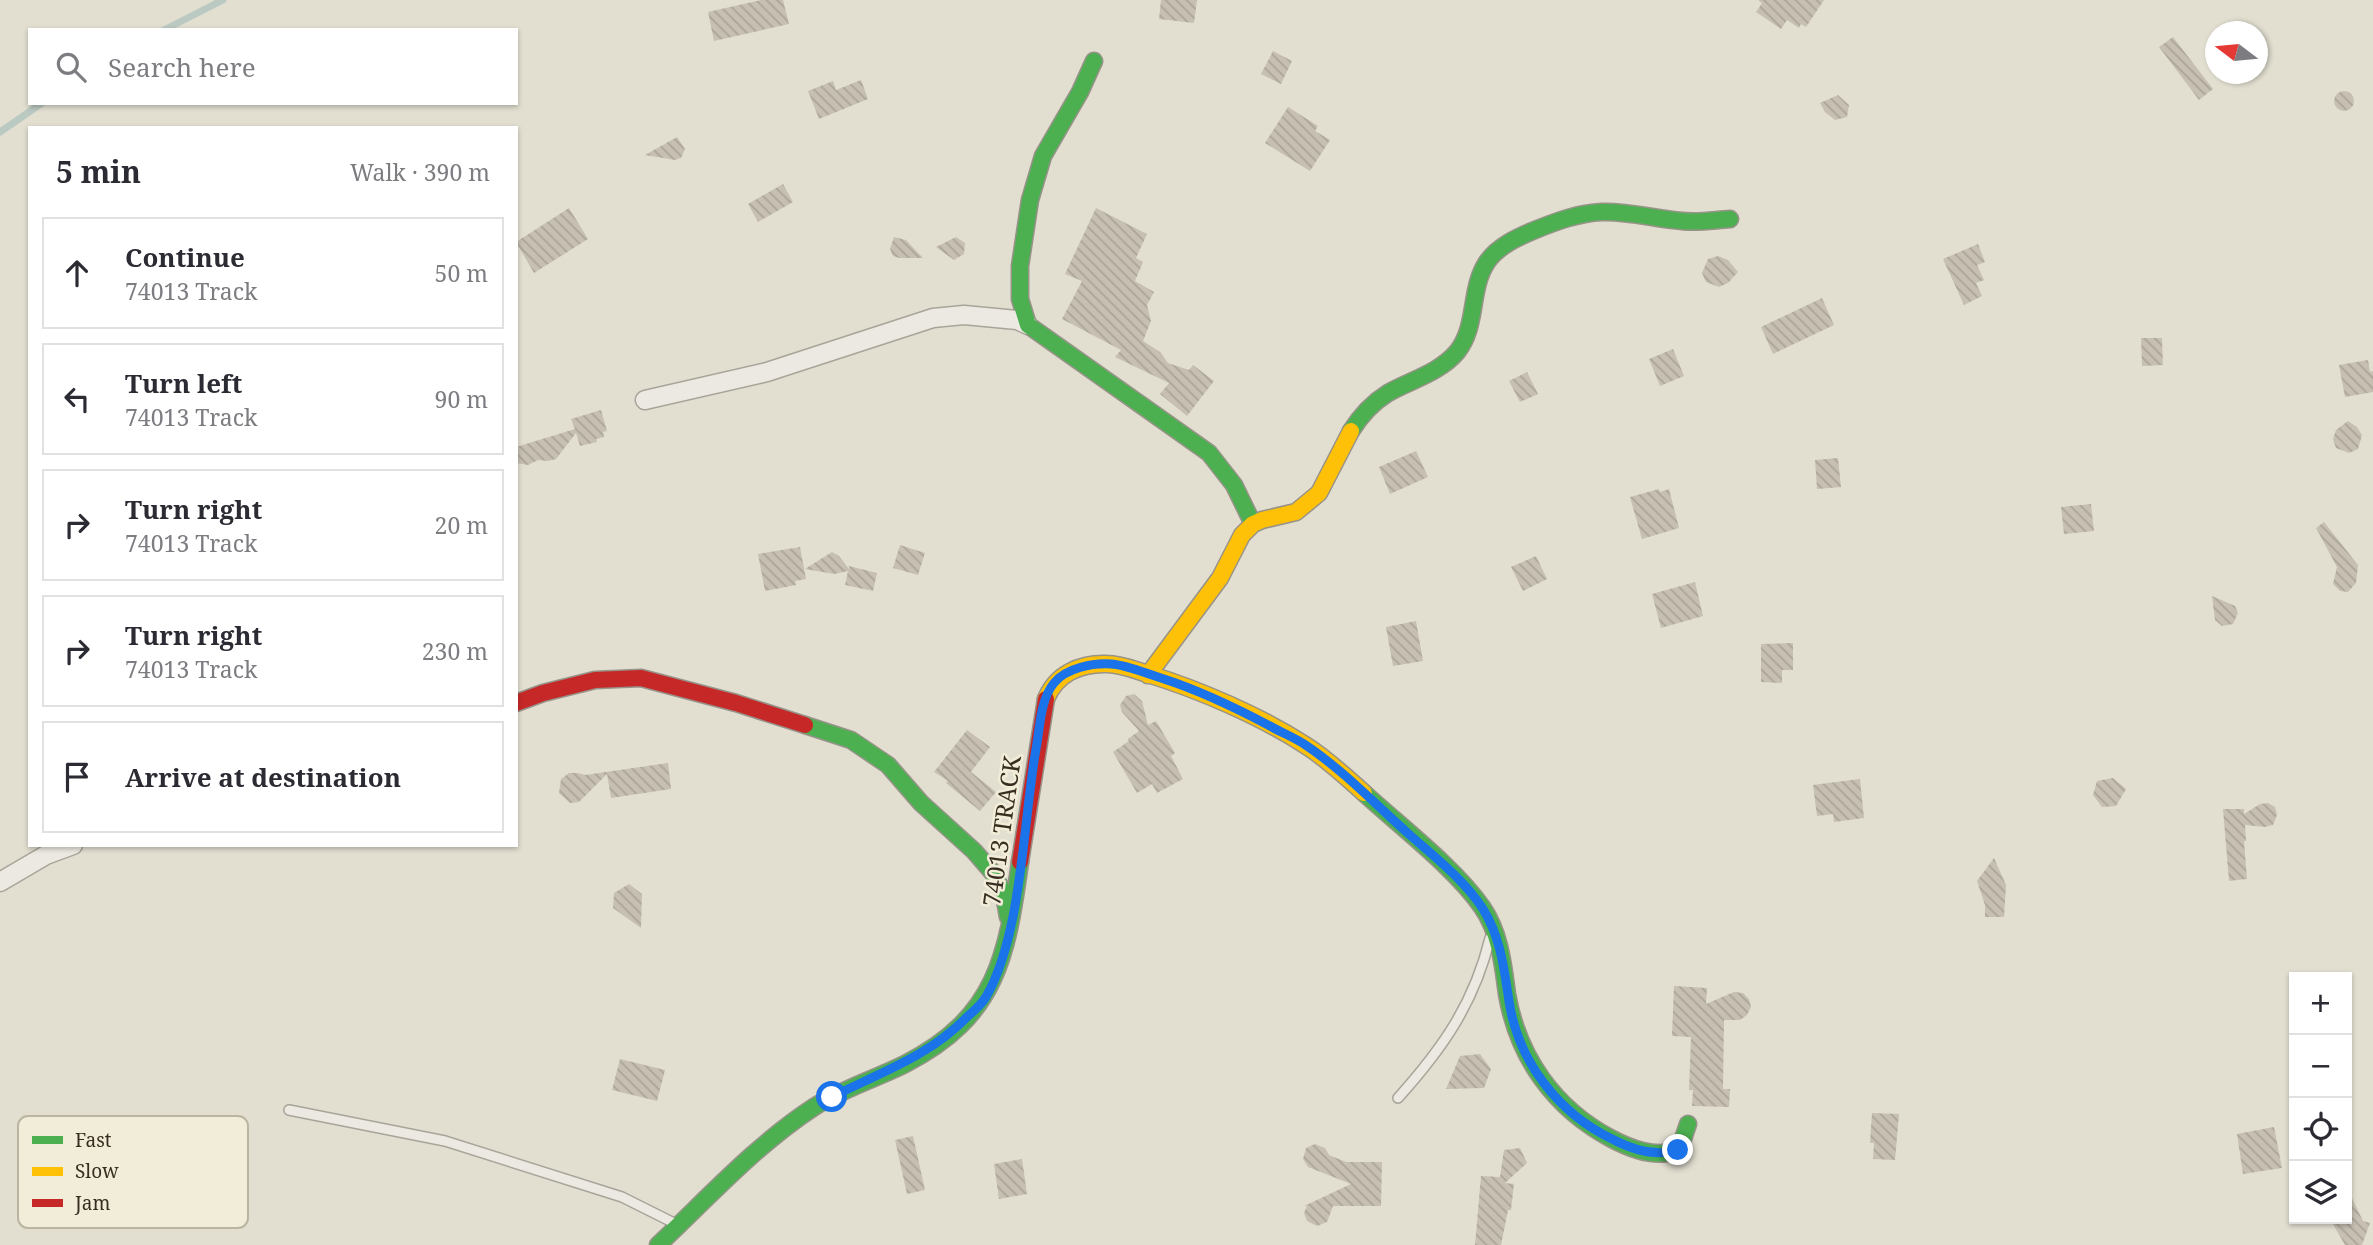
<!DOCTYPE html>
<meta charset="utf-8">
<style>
:root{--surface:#fff;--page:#f7f7f7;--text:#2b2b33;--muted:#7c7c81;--line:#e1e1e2}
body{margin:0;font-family:"Noto Serif",serif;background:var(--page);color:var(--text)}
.controls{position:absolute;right:21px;bottom:21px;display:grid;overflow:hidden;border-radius:0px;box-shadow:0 2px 5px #0004}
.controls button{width:63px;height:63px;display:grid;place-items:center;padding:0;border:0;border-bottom:2px solid var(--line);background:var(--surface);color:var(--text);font:35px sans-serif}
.compass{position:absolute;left:2205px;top:21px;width:63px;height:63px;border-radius:50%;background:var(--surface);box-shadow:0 2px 5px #0004;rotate:286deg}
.stop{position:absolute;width:21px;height:21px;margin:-16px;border:5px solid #1a73e8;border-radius:50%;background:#fff}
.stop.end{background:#1a73e8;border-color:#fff;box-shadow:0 2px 7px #0008}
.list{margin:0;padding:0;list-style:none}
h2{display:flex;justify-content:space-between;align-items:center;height:91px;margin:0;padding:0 28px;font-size:30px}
h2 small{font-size:23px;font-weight:400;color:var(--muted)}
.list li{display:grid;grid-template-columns:46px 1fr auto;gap:21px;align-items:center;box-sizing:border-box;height:112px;margin:0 14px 14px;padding:0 14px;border:2px solid var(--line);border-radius:0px}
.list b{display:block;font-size:26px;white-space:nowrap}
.list p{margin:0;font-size:23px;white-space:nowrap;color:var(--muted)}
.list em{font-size:23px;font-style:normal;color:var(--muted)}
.icon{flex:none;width:38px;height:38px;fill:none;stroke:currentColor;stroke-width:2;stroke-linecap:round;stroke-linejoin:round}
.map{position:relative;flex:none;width:2373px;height:1245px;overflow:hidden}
.search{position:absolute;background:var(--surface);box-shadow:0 2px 5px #0004;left:28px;top:28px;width:490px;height:77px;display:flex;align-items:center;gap:18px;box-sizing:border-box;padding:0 24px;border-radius:0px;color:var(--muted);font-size:26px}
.panel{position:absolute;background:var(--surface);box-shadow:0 2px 5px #0004;left:28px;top:126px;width:490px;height:721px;border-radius:0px}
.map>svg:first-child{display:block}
</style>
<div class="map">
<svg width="2373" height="1245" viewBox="0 0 2373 1245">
<defs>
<pattern id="building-back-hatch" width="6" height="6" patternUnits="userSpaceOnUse" patternTransform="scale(1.75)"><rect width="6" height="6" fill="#c6bfb2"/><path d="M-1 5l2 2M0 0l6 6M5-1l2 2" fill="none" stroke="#aba499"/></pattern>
</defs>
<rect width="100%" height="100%" fill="#e2dfd1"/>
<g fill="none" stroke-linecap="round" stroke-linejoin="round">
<path stroke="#bac9c1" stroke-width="7" d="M164,30L223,0
M0,132L42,103"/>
</g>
<path fill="url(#building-back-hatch)" d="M761,0H783L789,24L714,41L708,12Z
M1161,0H1197L1194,23L1159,19Z
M1758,0H1824L1806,27L1801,24L1799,28L1787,20L1781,29L1756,12L1762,3Z
M2173,37L2213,89L2199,100L2159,47Z
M1273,51L1292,61L1281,84L1261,74Z
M861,80L868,99L819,119L808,91L833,81L836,90Z
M2334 101a10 10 0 1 1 20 0a10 10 0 1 1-20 0Z
M1838,95L1849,105L1847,117L1835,120L1825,112L1820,103Z
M1288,107L1318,126L1315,131L1330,140L1310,171L1265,143Z
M677,137L685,149L681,158L675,160L645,155Z
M783,184L793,202L758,222L748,204Z
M569,208L588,239L534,273L516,242Z
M1096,208L1147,234L1136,258L1143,262L1135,281L1154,292L1147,305L1151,321L1143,341L1160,352L1168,363L1189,370L1193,365L1214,381L1187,416L1160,394L1169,383L1115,357L1121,350L1062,319L1082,281L1065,274Z
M894,237L906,240L923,258H899L893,256L890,249Z
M956,237L965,243L964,254L954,260L936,247Z
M1978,244L1985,262L1977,265L1984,280L1976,283L1982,296L1964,305L1943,259Z
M1718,256L1728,260L1738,272L1728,283L1719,287L1706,282L1702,273L1708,259Z
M1822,298L1834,325L1773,354L1761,327Z
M2141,338H2162L2163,365L2142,366Z
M1673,349L1684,376L1660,386L1649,359Z
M2368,360L2370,372L2373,371V392L2345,397L2339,365Z
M1527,372L1538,394L1520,402L1509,381Z
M601,410L607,431L603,432L604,437L596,439L597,442L580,446L576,433L556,459L548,461L538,460L528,465L516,463V447L575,429L571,419Z
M2348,421L2357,427L2362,435L2358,449L2349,453L2336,448L2333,439L2336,430Z
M1416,451L1428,477L1390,494L1379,467Z
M1838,458L1841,487L1817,489L1815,460Z
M1659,489L1660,492L1669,489L1679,528L1642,539L1630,497Z
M2091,504L2094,531L2064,534L2061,507Z
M2324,522L2358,565L2356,583L2348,592L2340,591L2333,584L2337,567L2316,528Z
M900,545L925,553L918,575L893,568Z
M800,547L806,579L795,581L796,585L765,591L758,554Z
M832,552L839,556L849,569V566L877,573L873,591L845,585L848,571L834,574L805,569Z
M1536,556L1547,579L1523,591L1511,567Z
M1695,582L1703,616L1661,628L1652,594Z
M2212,596L2235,606L2238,613L2233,624L2222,626L2215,620Z
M1416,621L1423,661L1393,666L1386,627Z
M1793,643V670H1782V683L1761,682V644Z
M1134,694L1142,701L1148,725L1156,721L1175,753L1171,756L1183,779L1157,793L1152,784L1137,793L1113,752L1129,741L1128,739L1139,731L1122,712L1120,705L1126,696Z
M967,730L990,747L971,772L996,792L980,811L946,783L948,781L934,772Z
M668,763L671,789L611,798L607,774L579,802L570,803L559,793L561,779L569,773H578L585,775Z
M2113,778L2126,789L2116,806L2102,807L2093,795L2097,781Z
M1860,779L1864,818L1834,822L1833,814L1817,816L1813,785Z
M2268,803L2275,807L2277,815L2273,825L2265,827L2245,825L2246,841H2244L2247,879L2229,881L2223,809H2244V814L2260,804Z
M1994,858L2006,885L2004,917H1985V905L1977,881Z
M629,884L642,894L641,928L613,908L614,893Z
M1674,986L1707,988L1706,1004L1734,992L1743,993L1749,999L1751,1007L1747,1015L1740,1020H1724L1723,1089H1730L1729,1107L1692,1106L1693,1090H1689L1691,1037L1672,1036Z
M1480,1054L1491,1069L1484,1088L1446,1089L1460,1056Z
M620,1059L665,1070L657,1101L612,1090Z
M1872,1113L1899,1114L1895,1160L1873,1159L1874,1143H1870Z
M2274,1127L2282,1168L2243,1174L2237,1134Z
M913,1136L925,1190L907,1194L895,1140Z
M1315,1144L1325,1148L1329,1155L1346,1162H1382L1381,1206H1333L1327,1222L1317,1226L1307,1221L1304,1213L1307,1206H1304L1351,1184L1308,1167L1303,1159L1306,1148Z
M1520,1148L1527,1163L1505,1183L1514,1184L1511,1210H1508L1501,1245H1475L1481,1176L1500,1177L1504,1150Z
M1022,1159L1027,1194L999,1199L994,1164Z
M2347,1188L2363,1221L2370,1223L2362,1245H2345L2330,1219H2347Z"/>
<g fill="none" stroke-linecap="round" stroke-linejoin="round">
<g stroke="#a8a499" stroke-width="12">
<path id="lane" d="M1398,1098C1442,1049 1474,1004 1490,938
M289,1110L445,1141L622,1197L678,1225"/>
</g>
<g stroke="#a8a499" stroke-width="21">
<path id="street" d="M645,400L767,372L933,318L964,315L1017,320L1028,325
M0,882L46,855L73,845"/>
</g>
<g stroke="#979389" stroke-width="19">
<path id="fast" d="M1094,61L1080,92L1043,156L1030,200L1020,266V299L1028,325L1209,453L1234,485L1253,524
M1351,431C1361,415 1372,403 1388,393C1411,380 1439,373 1457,352C1478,326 1469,289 1487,262C1498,246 1518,237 1535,230C1557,221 1579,213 1602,212C1629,211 1655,219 1682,221C1698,223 1714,220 1730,219
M805,725L851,740L888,765L921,803L974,851L993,873L1004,894L1008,917
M1364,793C1400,826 1455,868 1482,907C1500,933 1503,964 1507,994C1518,1058 1555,1109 1612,1139C1629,1148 1655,1158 1674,1151L1682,1142L1688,1124
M658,1245C708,1198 756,1145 814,1107C842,1089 875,1079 905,1064C997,1017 1007,956 1020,862"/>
</g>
<g stroke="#979389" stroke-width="19">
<path id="slow" d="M1148,675L1220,578L1242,535L1253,524L1262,520L1296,512L1319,493L1351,431
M1046,699C1056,674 1080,663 1107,664C1121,664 1135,670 1148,674C1200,690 1260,716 1305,745C1326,758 1345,776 1364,793"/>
</g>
<g stroke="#979389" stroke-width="19">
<path id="jam" d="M516,703L543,693L595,680L641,678L736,703L805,725
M1020,862L1046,699"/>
</g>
<use href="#lane" stroke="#ebe9e1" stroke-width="9"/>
<use href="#street" stroke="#ebe9e1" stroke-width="18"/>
<use href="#fast" stroke="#4caf50" stroke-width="16"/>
<use href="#slow" stroke="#ffc107" stroke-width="16"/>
<use href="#jam" stroke="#c62828" stroke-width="16"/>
</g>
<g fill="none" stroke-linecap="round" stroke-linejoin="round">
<path stroke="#1a73e8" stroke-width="9" d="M832,1097C881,1072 928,1057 967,1017C974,1011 981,1005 986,997C1022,934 1023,822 1036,749C1040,728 1040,700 1054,683C1066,668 1092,663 1111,664C1128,665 1147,674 1164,679C1201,691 1236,708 1270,726C1282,733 1296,738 1307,746C1344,771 1377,806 1411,836C1436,858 1465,881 1483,909C1501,938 1504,969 1509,1001C1518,1061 1558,1113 1612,1139C1631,1149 1656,1157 1678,1150"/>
</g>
<g text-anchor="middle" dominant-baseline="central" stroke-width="5" stroke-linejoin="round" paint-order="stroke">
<g font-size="24" fill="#372e21" stroke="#f2edd8">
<text transform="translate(1001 831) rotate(-82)">74013 TRACK</text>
</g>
</g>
<rect x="18" y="1116" width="230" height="112" rx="10" fill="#f2edd8" stroke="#bab4a1" stroke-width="2"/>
<rect x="32" y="1136" width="31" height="8" fill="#4caf50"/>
<rect x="32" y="1167" width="31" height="9" fill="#ffc107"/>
<rect x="32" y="1199" width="31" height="8" fill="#c62828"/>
<g font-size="19" fill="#372e21">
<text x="75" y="1147">Fast</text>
<text x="75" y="1178">Slow</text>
<text x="75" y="1210">Jam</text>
</g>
</svg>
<div class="controls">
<button>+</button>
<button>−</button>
<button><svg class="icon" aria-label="locate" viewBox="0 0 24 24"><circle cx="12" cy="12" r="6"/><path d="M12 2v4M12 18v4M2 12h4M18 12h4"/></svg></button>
<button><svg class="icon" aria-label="layers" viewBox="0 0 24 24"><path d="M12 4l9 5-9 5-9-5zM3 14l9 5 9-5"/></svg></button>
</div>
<svg class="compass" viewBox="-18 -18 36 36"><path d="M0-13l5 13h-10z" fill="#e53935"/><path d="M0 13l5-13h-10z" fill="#7c7c81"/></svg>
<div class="stop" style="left:832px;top:1097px"></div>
<div class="stop end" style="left:1678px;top:1150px"></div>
<div class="search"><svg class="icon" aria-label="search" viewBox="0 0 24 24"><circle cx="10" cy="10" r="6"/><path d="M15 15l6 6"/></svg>Search here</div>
<section class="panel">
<h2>5 min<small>Walk · 390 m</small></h2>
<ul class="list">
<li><svg class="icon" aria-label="ahead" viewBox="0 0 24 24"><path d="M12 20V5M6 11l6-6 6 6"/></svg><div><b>Continue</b><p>74013 Track</p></div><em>50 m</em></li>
<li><svg class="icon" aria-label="left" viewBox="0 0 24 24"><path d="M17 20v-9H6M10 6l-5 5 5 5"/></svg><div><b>Turn left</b><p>74013 Track</p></div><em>90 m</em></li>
<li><svg class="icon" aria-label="right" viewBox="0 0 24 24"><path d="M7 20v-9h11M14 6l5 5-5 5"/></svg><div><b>Turn right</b><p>74013 Track</p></div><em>20 m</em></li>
<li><svg class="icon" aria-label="right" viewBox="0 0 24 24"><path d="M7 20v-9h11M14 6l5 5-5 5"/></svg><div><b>Turn right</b><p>74013 Track</p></div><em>230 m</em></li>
<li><svg class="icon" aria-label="arrive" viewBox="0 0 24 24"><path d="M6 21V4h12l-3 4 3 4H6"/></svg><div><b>Arrive at destination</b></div></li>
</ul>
</section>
</div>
